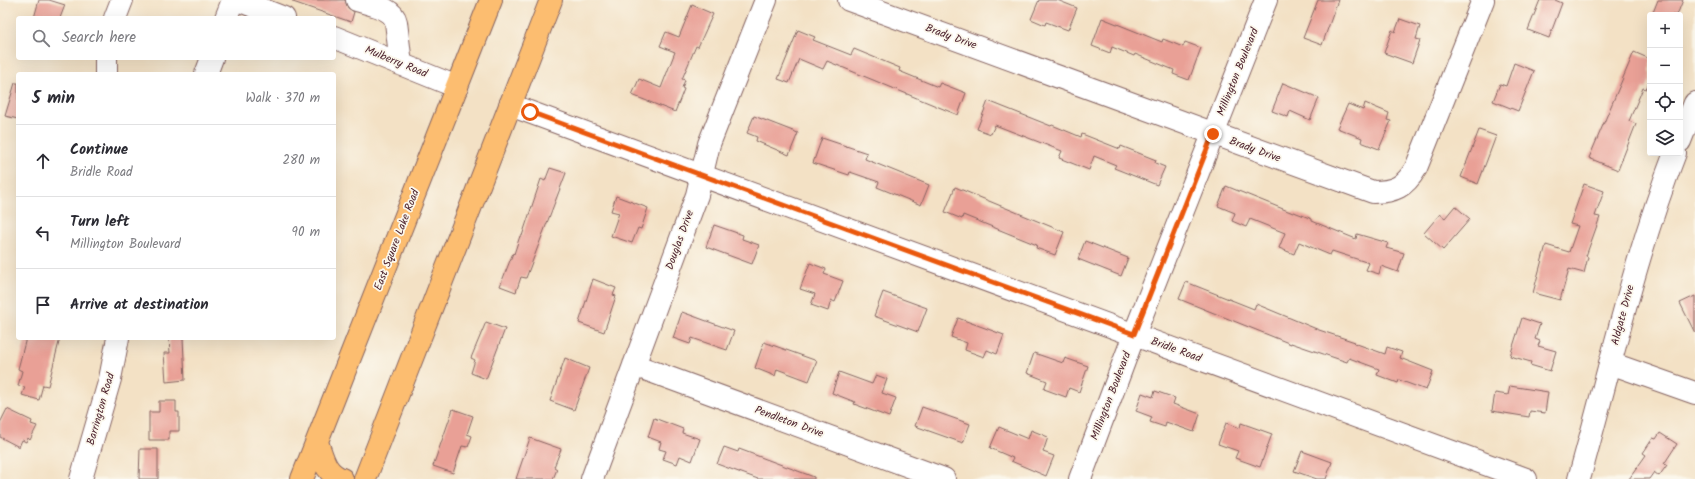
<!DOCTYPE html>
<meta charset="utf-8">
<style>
:root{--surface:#fff;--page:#f7f7f7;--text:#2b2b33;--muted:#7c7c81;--line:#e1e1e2}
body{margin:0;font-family:Kalam,sans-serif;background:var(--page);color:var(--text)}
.controls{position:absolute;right:12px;top:12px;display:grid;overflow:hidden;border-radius:4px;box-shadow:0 4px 16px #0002}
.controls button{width:36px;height:36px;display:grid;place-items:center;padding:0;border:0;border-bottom:1px solid var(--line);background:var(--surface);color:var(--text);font:20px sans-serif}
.stop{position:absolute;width:12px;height:12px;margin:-9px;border:3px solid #ea580c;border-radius:50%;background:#fff}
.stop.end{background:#ea580c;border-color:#fff;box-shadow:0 1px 4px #0008}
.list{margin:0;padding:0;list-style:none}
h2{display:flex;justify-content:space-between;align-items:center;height:52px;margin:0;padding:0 16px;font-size:17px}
h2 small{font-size:13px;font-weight:400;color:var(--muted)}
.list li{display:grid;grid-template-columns:26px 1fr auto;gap:12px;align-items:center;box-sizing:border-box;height:72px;padding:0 16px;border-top:1px solid var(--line)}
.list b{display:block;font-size:15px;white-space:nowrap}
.list p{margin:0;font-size:13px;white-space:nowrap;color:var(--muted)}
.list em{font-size:13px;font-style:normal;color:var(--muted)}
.icon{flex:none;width:22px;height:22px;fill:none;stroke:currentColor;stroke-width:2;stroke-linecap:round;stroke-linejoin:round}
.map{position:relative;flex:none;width:1695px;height:479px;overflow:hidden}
.search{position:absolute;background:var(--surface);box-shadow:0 4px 16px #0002;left:16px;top:16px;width:320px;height:44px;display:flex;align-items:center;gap:10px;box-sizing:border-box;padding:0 14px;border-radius:4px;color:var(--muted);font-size:15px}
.panel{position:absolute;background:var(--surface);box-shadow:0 4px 16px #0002;left:16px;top:72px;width:320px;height:268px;border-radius:4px}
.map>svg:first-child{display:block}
</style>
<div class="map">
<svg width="1695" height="479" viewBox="0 0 1695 479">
<rect width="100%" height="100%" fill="#fbf7ec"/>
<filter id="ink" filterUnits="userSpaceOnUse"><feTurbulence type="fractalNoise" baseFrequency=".025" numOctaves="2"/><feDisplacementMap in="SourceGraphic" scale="8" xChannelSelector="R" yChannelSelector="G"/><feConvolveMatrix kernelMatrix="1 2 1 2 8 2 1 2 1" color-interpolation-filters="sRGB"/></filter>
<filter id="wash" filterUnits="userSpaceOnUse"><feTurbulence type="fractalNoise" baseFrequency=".012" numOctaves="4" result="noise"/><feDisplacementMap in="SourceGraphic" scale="16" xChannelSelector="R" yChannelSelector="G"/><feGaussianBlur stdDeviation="0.9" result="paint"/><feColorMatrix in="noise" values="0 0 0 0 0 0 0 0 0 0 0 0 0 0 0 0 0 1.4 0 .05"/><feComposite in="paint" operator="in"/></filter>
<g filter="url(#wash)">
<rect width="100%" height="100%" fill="#f3e1c5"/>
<g id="blocks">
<path fill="#e9a096" d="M39,0H49L65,5L60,18H34Z
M293,0H345L348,8L354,12L351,22L293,2Z
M1039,0H1057L1077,8L1068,30L1046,22L1045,25L1031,19Z
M1318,0H1338L1322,45L1303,38Z
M1540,0H1555L1562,3L1549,38L1528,30Z
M1658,0H1683L1677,15H1652Z
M692,5L713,14L698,47L696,46L682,79L685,80L682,88L684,89L675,112L632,95L639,79L661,88L675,52L660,46L666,32L679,37Z
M1102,18L1162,42L1163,39L1183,47L1185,42L1201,48L1189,80L1173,74L1174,70L1135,54L1134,56L1112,47L1110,53L1092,46Z
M1400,19L1420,26L1416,39L1420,40L1412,63L1384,53L1392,30L1395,32Z
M798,30L815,37L813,40L851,55L854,49L900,68L899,71L938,87L940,83L966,93L958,115L827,61L823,69L799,59L789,83L778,79Z
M1634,52L1650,59V80L1646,89L1643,88L1629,121L1636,124L1618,170L1589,158Z
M1514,63L1534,71L1518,111L1493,101L1500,84L1506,86Z
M15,83H18V119L5,116Z
M1283,83L1319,98L1310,120L1290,111L1288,117L1272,111Z
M988,101L1051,126L1052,125L1081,137L1082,134L1120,149L1121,146L1156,160L1155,163L1165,167L1157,185L1114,168L1116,165L1094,156L1089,170L1059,158L1062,151L995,125L991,134L977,129Z
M1365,103L1389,113L1387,120L1391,121L1379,149L1361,142L1362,138L1337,128L1348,104L1363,110Z
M754,116L798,133L789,155L756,141L757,137L747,133Z
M1479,130L1496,136L1478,184L1461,177Z
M822,138L867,153L865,159L929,185L921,205L877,187L879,182L850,172L849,175L813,163Z
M550,168L566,173L526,278L521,277L516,292L500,286L513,253L514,254L520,236H522L541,179L545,181Z
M1584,184L1604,191L1595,216L1600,217L1586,256L1588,257L1584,273L1569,269L1560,300L1533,293L1546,245L1569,252L1578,226L1570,224Z
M1226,186L1293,213L1294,212L1312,219V221L1356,239L1357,234L1388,243L1386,248L1404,253L1398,272L1381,266L1379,274L1366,270L1369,263L1332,251L1330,255L1299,242L1294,254L1279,248L1285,233L1250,219L1246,227L1232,221L1235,213L1218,206Z
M955,187L1064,232L1055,255L1036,248L1037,245L963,215L962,219L945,212Z
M616,196L648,208L641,229L638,228L632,243L611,236L619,213L611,211Z
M1455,206L1470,219L1443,250L1424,233L1440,214L1445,218Z
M714,225L743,235L742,239L759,245L752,264L706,247Z
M1085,241L1128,258L1121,276L1078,259Z
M810,263L826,269L824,274L843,281L835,302L831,300L828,311L811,305L815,294L800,289Z
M593,279L616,288L613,295L616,296L604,332L579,323Z
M1186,282L1254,309L1256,304L1319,330L1355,342L1354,343L1385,354L1387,347L1402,352L1400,358L1433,371L1426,390L1399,380L1398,383L1377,375L1379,369L1349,358L1347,362L1291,343V344L1179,299Z
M883,292L927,308L918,332L874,316Z
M1695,296V333L1680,303Z
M682,312L734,331L727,350L692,338L690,344L673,338Z
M958,318L1004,335L997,354L987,350L984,357L965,350L967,343L951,337Z
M1522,318L1540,324L1535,339L1540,341L1538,346L1556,351L1550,371L1530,365L1531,362L1510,356Z
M486,322L505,329L486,379L471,373L475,360L471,358Z
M26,338H60L48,386L43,385L39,400L22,395L25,387L18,386L22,371L18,369Z
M169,338H183L185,380L166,382L164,353H170Z
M764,342L817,361L809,381L777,369L775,376L755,368Z
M1034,353L1063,363L1065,358L1088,366L1079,392L1069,388L1066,397L1044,389L1047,381L1027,373Z
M565,358L589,368L574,410L550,401Z
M839,372L872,384L876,375L887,379L882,393L896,398L889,417L854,404L855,402L832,393Z
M1510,386L1548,392L1545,413L1530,411L1529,417L1492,411L1495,393L1508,395Z
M1155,391L1175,398L1173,404L1200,414L1194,432L1166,422L1165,427L1150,422L1152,417L1136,411L1142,393L1153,397Z
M159,401H176V412H179V431H169V440H149V412H159Z
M922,407L970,424L963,443L915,426Z
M7,409L32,421L31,424L37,426L30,440L28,438L26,442L22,440L19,447L0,437V423Z
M453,409L473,416L467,434L472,436L468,447L462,446L453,473L433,466Z
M654,418L683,429L682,433L700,439L692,461L680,456L677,464L663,459L666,451L659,449L661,442L648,437Z
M1226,423L1240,428L1241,423L1272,434L1260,467L1235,458L1238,451L1218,444Z
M999,427L1028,439L1031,430L1048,437L1043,452L1054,456L1046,476L1011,461L1013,458L990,448Z
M1660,433L1677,444L1664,464L1667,465L1659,476L1654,472L1649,479H1629L1646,455L1643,453L1653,438L1656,439Z
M530,438L561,449L554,467L557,469L553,479H516Z
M724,447L738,452L739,449L814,477V479H758L717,464Z
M140,449H158V479H139Z
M1302,451L1332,462L1326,479H1317L1294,471Z"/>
</g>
</g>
<g filter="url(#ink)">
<use href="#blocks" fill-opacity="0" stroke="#856361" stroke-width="1"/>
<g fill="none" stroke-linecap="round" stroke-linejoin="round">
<g stroke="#856361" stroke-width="24">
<path id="minor" d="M238,0L284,18
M357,0C369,4 393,7 396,22L401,64
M849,0L1373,192C1394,192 1405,187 1416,168L1483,0
M115,18L122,0
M226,18L233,0
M334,37L457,87
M106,58V74
M206,74L212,58
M510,105L1526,479
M1680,141L1695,103
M1610,363L1695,393
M634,365L944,479
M81,479L110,379L118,338
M592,479L697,195L709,144L766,0
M1080,479L1134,335L1266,0
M1579,479C1610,369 1634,259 1675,153"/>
</g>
<g stroke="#856361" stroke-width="24">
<path id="highway" d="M317,442C323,458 325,473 342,479
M302,479L491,0
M365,479L551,0"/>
</g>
<use href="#minor" stroke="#fff" stroke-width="22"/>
<use href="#highway" stroke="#fcbd6f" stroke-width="22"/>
</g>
</g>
<g fill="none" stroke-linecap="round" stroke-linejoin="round" filter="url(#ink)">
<path stroke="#ea580c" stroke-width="5" d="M530,112L1134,334L1213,134"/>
</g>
<g text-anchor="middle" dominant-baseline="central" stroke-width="3.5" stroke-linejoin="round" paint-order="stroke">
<g font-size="11" fill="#4a1f2b" stroke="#fbf7ec">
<text transform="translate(951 37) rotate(20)">Brady Drive</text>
<text transform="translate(396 62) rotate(22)">Mulberry Road</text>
<text transform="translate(1238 72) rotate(-68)">Millington Boulevard</text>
<text transform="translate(1255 150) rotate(20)">Brady Drive</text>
<text transform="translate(397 240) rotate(-69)">East Square Lake Road</text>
<text transform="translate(680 240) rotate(-70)">Douglas Drive</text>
<text transform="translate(1623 315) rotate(-75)">Aldgate Drive</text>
<text transform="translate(1176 350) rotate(20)">Bridle Road</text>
<text transform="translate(1111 396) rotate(-69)">Millington Boulevard</text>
<text transform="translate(101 409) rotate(-74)">Barrington Road</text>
<text transform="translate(789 422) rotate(20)">Pendleton Drive</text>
</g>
</g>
</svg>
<div class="controls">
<button>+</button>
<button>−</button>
<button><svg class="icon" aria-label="locate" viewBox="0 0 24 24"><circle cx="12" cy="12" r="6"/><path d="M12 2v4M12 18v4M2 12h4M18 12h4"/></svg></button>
<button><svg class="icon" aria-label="layers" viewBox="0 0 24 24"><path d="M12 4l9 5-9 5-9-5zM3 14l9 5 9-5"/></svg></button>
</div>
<div class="stop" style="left:530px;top:112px"></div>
<div class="stop end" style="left:1213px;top:134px"></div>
<div class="search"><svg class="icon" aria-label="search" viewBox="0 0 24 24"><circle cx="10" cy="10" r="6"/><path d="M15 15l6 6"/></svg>Search here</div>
<section class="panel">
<h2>5 min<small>Walk · 370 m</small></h2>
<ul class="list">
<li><svg class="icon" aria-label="ahead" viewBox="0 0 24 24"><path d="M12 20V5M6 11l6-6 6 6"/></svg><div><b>Continue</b><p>Bridle Road</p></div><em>280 m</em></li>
<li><svg class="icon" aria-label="left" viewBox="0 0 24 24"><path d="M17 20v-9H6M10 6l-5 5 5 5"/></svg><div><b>Turn left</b><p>Millington Boulevard</p></div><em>90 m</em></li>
<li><svg class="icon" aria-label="arrive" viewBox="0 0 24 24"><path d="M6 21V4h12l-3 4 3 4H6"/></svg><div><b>Arrive at destination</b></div></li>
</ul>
</section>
</div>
